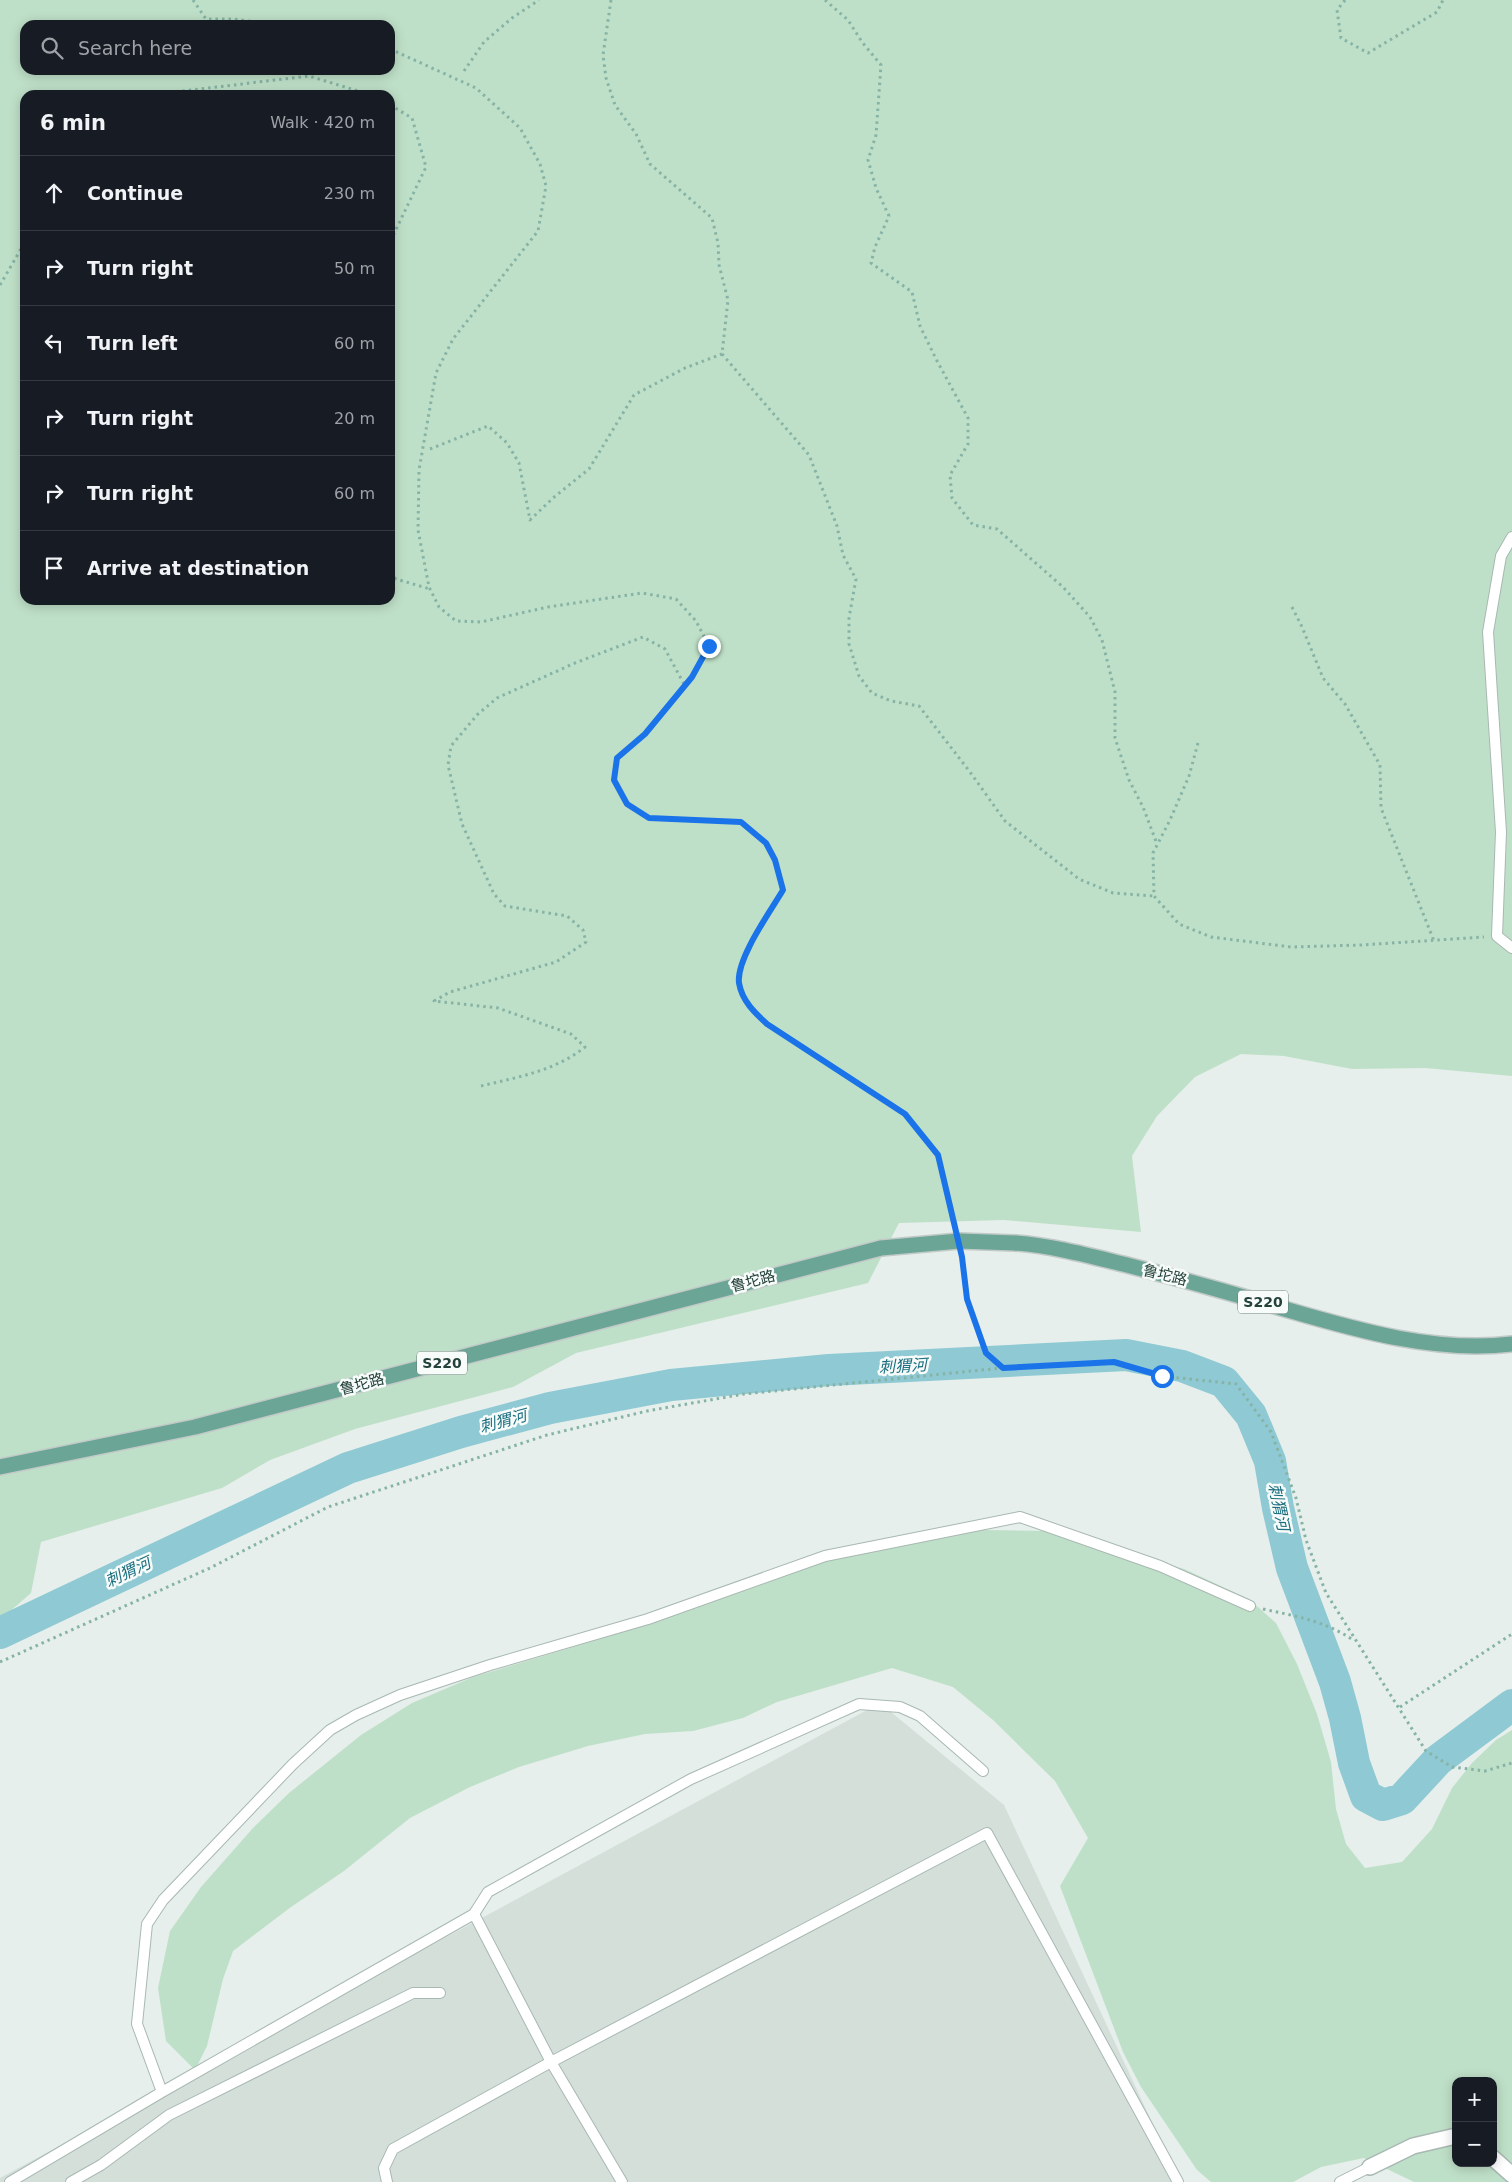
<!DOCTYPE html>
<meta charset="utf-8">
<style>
:root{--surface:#171b24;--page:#242831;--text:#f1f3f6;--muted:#9ea1a6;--line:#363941}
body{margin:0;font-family:"DejaVu Sans","Noto Sans SC",sans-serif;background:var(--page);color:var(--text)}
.controls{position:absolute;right:15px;bottom:15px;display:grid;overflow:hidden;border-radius:10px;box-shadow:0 2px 12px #0003}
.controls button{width:45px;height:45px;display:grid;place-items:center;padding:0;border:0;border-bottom:1px solid var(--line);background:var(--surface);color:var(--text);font:25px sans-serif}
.stop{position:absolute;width:15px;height:15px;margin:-11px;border:4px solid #1a73e8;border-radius:50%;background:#fff}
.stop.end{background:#1a73e8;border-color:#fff;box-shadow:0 1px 5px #0008}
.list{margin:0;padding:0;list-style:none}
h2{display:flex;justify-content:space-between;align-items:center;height:65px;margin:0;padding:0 20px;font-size:21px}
h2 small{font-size:16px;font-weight:400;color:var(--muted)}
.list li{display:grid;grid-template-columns:32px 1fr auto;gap:15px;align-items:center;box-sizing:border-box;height:75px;padding:0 20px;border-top:1px solid var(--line)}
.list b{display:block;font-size:19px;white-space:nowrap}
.list em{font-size:16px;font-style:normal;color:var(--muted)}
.icon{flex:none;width:28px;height:28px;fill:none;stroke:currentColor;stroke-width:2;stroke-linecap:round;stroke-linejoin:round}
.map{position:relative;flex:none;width:1512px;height:2182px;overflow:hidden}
.search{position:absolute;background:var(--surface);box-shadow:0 2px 12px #0003;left:20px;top:20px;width:375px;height:55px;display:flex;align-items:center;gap:12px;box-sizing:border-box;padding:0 18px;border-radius:15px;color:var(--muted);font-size:19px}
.panel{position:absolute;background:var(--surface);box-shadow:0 2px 12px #0003;left:20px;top:90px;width:375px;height:515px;border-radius:15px}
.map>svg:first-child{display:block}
</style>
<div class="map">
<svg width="1512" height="2182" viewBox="0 0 1512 2182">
<rect width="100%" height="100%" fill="#e6efeb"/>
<path fill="#d4dfda" d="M880,1703L1004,1805L1180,2182H0V2178Z"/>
<path fill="#bfe0c8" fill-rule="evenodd" d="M0,0H1512V1076L1425,1068L1352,1069L1284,1056L1241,1054L1195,1077L1157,1116L1132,1156L1141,1232L1004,1220L899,1223L868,1283L576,1353L513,1387L355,1429L270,1460L222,1488L41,1542L31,1593L0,1620ZM25,25H390V70H25ZM25,95H390V600H25Z
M983,1530L1048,1531L1184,1569L1249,1599L1276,1623L1297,1664L1317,1714L1331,1762L1336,1809L1346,1844L1365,1868L1402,1862L1432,1829L1452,1788L1472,1763L1496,1740L1512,1730V2182H1414L1364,2158L1321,2167L1293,2182H1211L1197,2170L1141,2087L1123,2052L1060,1886L1088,1838L1055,1781L993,1720L953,1687L892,1668L777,1702L743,1718L693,1731L645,1734L588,1746L519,1767L470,1787L410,1818L344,1871L291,1907L233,1951L223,1979L207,2046L195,2070L166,2041L158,1988L170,1931L201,1887L253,1828L289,1793L361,1735L412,1703L473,1677L593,1641L739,1592L813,1559L873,1541ZM1456,2081H1493V2163H1456Z"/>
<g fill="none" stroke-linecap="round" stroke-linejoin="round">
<path stroke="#8ec9d4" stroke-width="32" d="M0,1633L348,1468L461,1432L550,1408L671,1385L829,1370L1126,1355L1182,1366L1224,1382L1251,1415L1270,1461L1278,1508L1292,1568L1335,1682L1345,1718L1354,1763L1366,1796L1383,1805L1402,1799L1438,1760L1512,1705"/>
<g stroke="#a8b8b2" stroke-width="12">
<path id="service" d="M1512,537L1501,556L1488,632L1501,832L1497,936L1512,948
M474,1914L488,1892L691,1779L859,1704L900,1707L920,1716L983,1771
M162,2092L137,2024L147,1924L163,1900L293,1764L330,1730L356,1715L400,1695L490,1665L648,1619L825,1556L1020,1517L1160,1566L1250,1606
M10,2182L162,2092L474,1914L551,2062L622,2182
M71,2182L101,2165L169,2115L413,1993H440
M387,2182L384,2168L393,2149L551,2062L987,1833L1178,2182
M1340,2182L1370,2167"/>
</g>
<g stroke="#a8b8b2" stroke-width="18">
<path id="minor" d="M1493,2158L1512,2175
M1370,2167L1413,2146L1456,2136"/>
</g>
<g stroke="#c2cac8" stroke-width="18">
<path id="primary" d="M1015,1243C1054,1246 1090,1256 1127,1265C1181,1279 1235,1294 1288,1310C1360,1331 1437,1353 1512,1344
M0,1467L195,1427L881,1248"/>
</g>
<path stroke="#86b3a5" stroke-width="3" stroke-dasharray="2.5 4" stroke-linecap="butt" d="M193,0L206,19H234L277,25
M611,0L603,55L606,78L615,105L636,134L650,164L712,218L718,243L719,265L728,300L722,354L809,455L837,526L843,555L856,579L849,618V644L859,676L872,693L891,701L919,706L970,772L1005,821L1079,879L1113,893L1154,896
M825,0L848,20L862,42L881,65L876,135L868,160L876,188L889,216L875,247L871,263L912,292L920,326L936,359L968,418V444L950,475L952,498L973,525L997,529L1063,587L1090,617L1102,640L1115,692V738L1129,780L1143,807L1157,844
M1345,0L1337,10L1341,38L1368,53L1437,12L1443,0
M390,49L476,88L520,128L540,164L546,186L538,231L453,339L436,373L419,470L418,530L429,587L439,607L456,621L481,622L548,607L642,593L676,599L696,621L709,646L692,677L645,733L617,759L614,780L627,804L649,818L741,822L766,843L775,860L783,890C770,912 736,959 739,983C742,1000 755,1013 767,1024L905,1114L938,1155L955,1226
M464,71L484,42L512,18L539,0
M177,95L183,91L309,76L371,95
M390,105L412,118L426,167L390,242
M0,285L25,242
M430,449L488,426L507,443L519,463L530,520L553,498L589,469L634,395L685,368L722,354
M390,573L396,579L430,589
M1292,607L1302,627L1323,678L1345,704L1380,765L1381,808L1434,941
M1198,743L1189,776L1170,820L1153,853L1154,896L1179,924L1211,937L1291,947L1361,945L1484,937
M481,1086C518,1077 555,1071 585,1047L571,1034L498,1008L434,1001L450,992L556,962L586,942L583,930L567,916L505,906L494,894L462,824L448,765L451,746L477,715L497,698L575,663L643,637L665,649L685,686
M962,1256L967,1299L986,1353L1003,1368L1114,1362L1161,1376L1236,1384L1271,1432L1296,1498L1306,1540L1326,1593L1426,1751L1452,1767L1485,1771L1512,1763
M1263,1609C1295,1616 1325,1621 1353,1640
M0,1662L210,1568L328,1507L547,1435L647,1411L744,1394L1002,1368
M1400,1707L1512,1634"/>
<use href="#service" stroke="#fff" stroke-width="10"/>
<use href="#minor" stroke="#fff" stroke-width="15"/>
<use href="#primary" stroke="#6aa596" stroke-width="15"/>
<g stroke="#c2cac8" stroke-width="18" stroke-linecap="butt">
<path id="primary-bridge" d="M881,1248L959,1241L1015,1243"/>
</g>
<use href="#primary-bridge" stroke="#6aa596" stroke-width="15"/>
</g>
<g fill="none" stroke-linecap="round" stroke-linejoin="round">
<path stroke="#1a73e8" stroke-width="6" d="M709,646L692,677L645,734L617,758L614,780L627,804L649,818L741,822L766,843L775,860L783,890C770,912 736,959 739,983C742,1001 755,1013 767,1024L905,1114L938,1155L962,1257L967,1299L986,1353L1003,1368L1114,1362L1162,1376"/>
</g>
<g text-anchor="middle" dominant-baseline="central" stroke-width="5" stroke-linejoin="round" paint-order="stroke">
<g fill="#f7fbf9" stroke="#637a73" stroke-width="1">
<rect x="1238" y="1290.5" width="50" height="23" rx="4"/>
<rect x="417" y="1351.5" width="50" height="23" rx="4"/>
</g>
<g font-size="14" font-weight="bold" fill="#24423a">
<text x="1263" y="1302">S220</text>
<text x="442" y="1363">S220</text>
</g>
<g font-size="15" fill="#24423a" stroke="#f7fbf9">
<text transform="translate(1165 1275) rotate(14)">鲁坨路</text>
<text transform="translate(753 1281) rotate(-15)">鲁坨路</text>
<text transform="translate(362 1384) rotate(-15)">鲁坨路</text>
</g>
<g font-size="16" font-style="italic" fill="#1c6f80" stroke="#f7fbf9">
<text transform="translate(903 1366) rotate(-3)">刺猬河</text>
<text transform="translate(503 1421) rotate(-15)">刺猬河</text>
<text transform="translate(1279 1507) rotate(78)">刺猬河</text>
<text transform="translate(128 1572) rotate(-25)">刺猬河</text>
</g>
</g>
</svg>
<div class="controls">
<button>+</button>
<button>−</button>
</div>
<div class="stop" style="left:1162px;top:1376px"></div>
<div class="stop end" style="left:709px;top:646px"></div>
<div class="search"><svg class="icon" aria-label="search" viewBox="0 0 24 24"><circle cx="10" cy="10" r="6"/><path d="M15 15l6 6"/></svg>Search here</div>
<section class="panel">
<h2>6 min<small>Walk · 420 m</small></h2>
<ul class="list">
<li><svg class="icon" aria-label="ahead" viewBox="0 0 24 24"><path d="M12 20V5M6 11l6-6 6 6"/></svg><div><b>Continue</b></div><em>230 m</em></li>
<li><svg class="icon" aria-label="right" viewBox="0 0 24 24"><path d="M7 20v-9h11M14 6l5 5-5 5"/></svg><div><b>Turn right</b></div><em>50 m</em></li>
<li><svg class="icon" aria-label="left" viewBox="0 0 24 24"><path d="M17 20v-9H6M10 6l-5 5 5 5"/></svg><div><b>Turn left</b></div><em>60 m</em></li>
<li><svg class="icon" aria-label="right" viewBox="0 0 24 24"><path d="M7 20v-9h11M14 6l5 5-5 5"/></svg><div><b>Turn right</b></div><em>20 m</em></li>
<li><svg class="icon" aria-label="right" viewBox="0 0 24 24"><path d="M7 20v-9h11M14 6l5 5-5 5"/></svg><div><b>Turn right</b></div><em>60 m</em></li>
<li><svg class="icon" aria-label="arrive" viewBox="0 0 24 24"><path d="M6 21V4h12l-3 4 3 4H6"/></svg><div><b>Arrive at destination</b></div></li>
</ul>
</section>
</div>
